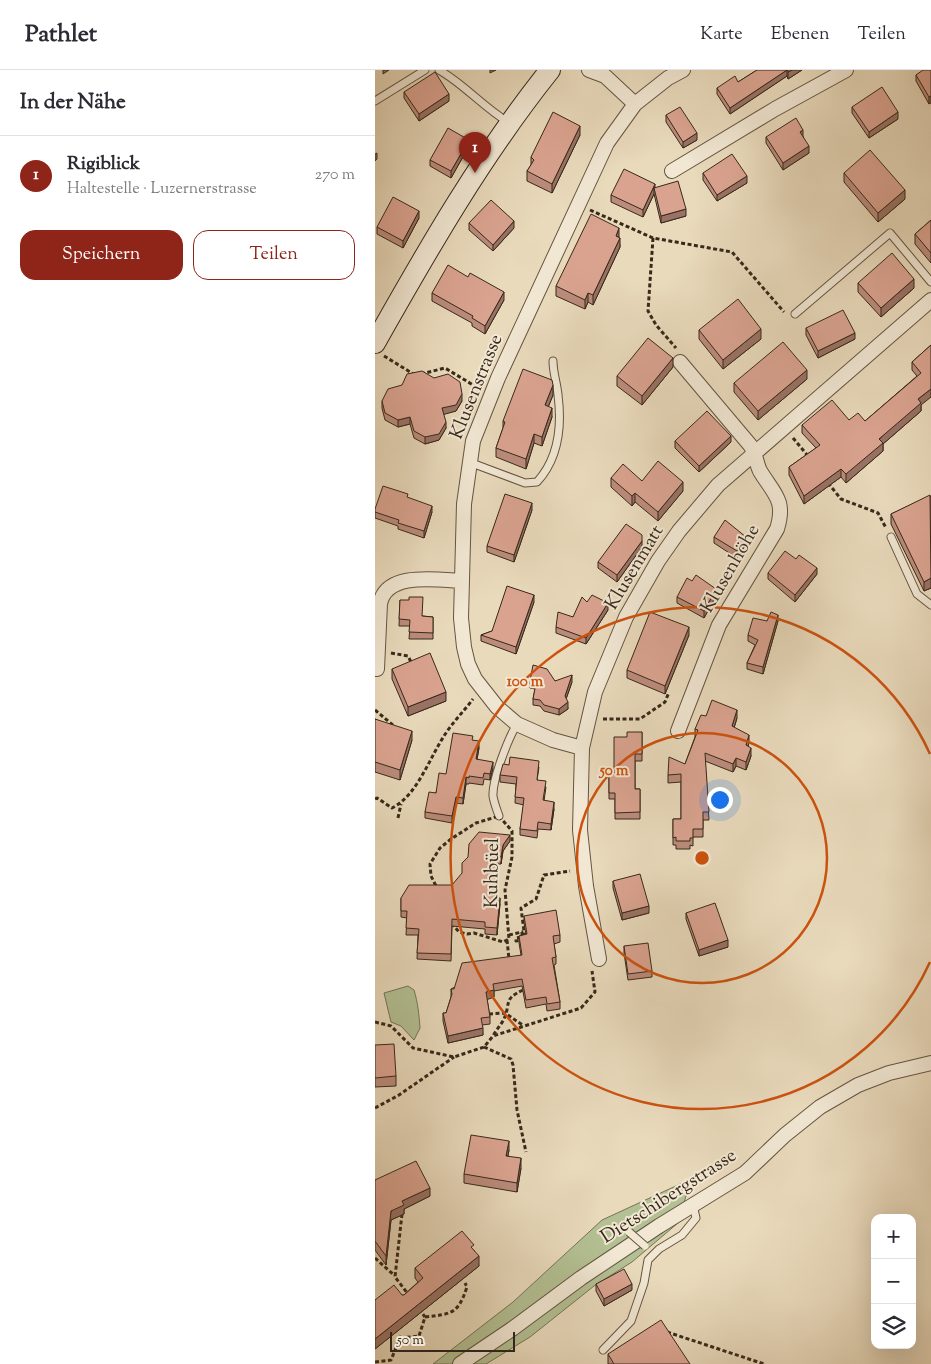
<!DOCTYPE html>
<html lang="de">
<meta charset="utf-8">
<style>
:root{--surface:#fff;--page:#f2f2f3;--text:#2b2b33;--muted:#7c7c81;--line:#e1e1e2;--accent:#8f2418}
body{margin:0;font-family:"Sorts Mill Goudy",serif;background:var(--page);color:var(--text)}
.controls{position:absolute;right:15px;bottom:15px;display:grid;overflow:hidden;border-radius:10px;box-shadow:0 5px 20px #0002}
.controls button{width:45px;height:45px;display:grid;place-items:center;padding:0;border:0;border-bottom:1px solid var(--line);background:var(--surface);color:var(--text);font:25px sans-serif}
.scale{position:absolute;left:15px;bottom:12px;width:125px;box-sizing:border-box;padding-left:5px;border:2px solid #37291a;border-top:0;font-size:14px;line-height:18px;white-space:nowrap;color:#37291a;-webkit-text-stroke:4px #f1e7d3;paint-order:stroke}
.you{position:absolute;left:344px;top:729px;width:18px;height:18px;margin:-12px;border:4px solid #fff;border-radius:50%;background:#1a73e8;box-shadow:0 0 0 8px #1a73e833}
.badge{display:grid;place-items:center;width:32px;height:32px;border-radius:50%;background:var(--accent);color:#fff;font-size:16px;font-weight:700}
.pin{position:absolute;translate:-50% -41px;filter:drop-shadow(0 1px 2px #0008)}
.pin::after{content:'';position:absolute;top:26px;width:18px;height:15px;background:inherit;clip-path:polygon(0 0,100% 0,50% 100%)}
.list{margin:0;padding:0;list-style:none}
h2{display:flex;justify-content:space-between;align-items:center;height:65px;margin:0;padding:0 20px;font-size:21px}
h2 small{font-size:16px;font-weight:400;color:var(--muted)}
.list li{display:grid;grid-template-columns:32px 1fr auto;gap:15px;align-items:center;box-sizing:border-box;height:80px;padding:0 20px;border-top:1px solid var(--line)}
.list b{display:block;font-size:19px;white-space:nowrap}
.list p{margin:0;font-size:16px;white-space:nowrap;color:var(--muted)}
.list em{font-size:16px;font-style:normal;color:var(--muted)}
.actions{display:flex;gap:10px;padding:15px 20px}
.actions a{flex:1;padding:11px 0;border:1px solid var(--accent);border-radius:15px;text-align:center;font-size:18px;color:var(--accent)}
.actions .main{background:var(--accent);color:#fff}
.icon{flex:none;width:28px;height:28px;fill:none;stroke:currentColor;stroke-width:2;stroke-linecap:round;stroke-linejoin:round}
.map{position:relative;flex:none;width:556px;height:1294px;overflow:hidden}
header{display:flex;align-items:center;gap:30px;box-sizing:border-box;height:70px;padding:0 25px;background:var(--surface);border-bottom:1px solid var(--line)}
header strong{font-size:24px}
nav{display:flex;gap:28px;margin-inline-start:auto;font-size:18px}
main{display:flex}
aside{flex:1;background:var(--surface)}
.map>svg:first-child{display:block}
</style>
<header>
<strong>Pathlet</strong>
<nav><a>Karte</a><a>Ebenen</a><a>Teilen</a></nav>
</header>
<main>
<aside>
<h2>In der Nähe<small></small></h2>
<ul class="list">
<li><span class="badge">1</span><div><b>Rigiblick</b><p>Haltestelle · Luzernerstrasse</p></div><em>270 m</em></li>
</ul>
<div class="actions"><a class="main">Speichern</a><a>Teilen</a></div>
</aside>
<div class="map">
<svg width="556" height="1294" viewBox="0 0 556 1294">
<rect width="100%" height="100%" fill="#e9dabc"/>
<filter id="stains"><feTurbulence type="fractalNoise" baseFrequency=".004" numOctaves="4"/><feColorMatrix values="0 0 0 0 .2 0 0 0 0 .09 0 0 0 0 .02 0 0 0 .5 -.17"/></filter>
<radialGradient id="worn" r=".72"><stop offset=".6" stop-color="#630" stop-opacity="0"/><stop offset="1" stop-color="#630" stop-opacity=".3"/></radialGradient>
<path fill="#b3c093" stroke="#757456" d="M33,916L39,920C43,933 44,945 45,958L39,970L26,956L16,952L9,923Z
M316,1109L303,1153L257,1192L219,1216L155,1267L111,1294H58L138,1232L227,1150Z"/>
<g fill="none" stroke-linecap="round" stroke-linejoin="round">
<g stroke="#645542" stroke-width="9">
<path id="lane" d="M64,0C89,14 108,37 133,52
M0,31L50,0
M420,244L515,163L556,212
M94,392L150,413L162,412C184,388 187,356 183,325C182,313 178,303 178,291
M516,467L542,524L556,535
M124,746C122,740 119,733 118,726C117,710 133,669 142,654
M228,1280L256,1251L269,1213L273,1190L284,1179L307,1165L321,1148L318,1135"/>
</g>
<g stroke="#645542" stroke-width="16">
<path id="street" d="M260,34L293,8L308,0
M297,101L400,39L471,0
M2,599L5,534C11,501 62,510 87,511
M303,661L344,555L402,459C411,430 399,424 385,401C381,393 381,383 375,375L305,292
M207,678L178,670L142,654L122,637L100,609L93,594L89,577L86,548L89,434L98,371L123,308L232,73L260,34L230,6L214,0
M224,889L211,816L205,760L207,678L220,622L251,547L283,491L304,461L343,415L556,230
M85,1294L137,1259L206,1208L284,1156L370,1103L410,1065L445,1037L483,1015L514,1003L556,993"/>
</g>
<g stroke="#37291a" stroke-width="22">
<path id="secondary" d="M0,273C53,179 107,85 175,0"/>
</g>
<path stroke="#37291a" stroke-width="3" stroke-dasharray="4 2.5" stroke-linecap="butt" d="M215,140L278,168L357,182L409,242
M278,168L273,241L281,255L301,278
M9,286L40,305
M46,304L70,298L103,318
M418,368L433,386
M453,413L466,429L503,443L511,458
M16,583L33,586L37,594
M0,640L19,656
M228,649H265L290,632L294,622
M0,729L2,728L17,738C43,725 55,686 71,663C79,651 89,641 98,629
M124,746L137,761V787L130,820L134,869L128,872L99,863L92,864L84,862L72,848L63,820L56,806L55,794L65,778L76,769L101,753Z
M23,748L26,734
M134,865L147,862V867L141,868V871L150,869L146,838L161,829L169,805L195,801
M132,870L134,889
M148,920C128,929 136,933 129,949C126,955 121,960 118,966L206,938L220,922L217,901
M114,944L130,943L149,956
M0,952L16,956L38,978L79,987L109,977L118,966
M109,977L136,989L138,995L142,1040L151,1082
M0,1038L24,1025L79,987
M27,1144L20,1207L33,1224
M0,1188L20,1206
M44,1239L50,1247
M292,1262L389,1294
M25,1268L44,1266L50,1247C77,1244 83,1244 92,1217L90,1213
M0,1292L16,1290L25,1268L24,1266"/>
<use href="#lane" stroke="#f1e7d3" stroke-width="7"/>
<use href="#street" stroke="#f1e7d3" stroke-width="14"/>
<use href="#secondary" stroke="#f1e7d3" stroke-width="20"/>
<g stroke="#645542" stroke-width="9" stroke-linecap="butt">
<path id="lane-bridge" d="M254,1162L270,1176"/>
</g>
<use href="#lane-bridge" stroke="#f1e7d3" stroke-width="7"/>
</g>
<path fill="#bb8c7c" stroke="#37291a" d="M382,0H427L413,9L412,6L355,44L342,24V18L363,12Z
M556,0L554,34L541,11V5Z
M29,22L74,31L44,51L29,28Z
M477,37L523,49L494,68L477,43Z
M291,45L322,70L308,78L291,52Z
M205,65L177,123L152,111V101L156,95V87Z
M428,66L434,83L408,100L391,73V67Z
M94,76L76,108L55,96V90Z
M328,103L372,113L342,131L328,110Z
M469,103L530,129L503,152L469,112Z
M280,118L311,146L286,153L279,124L268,147L236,132V125Z
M44,148L28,178L2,164V157Z
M556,150V193L540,174V164Z
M94,153L139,158L118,181L94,160Z
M244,167L245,177L218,235L213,232L210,239L181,226V216Z
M483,213L539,218L506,247L483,222Z
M57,223L129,230L110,264L97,256V253L57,231Z
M431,258L480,269L443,288L431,265Z
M324,260L386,269L348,299L324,269Z
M556,275L546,335V341L508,374V381L471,413L466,407L429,434L414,405V397L441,378L427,363V355L474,350L490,351L542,306L537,300V292Z
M298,297L267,335L242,316V306Z
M432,309L383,350L359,322V313Z
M178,325L173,337L177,347L167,376L159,373L151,399L121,387V378L128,358V351Z
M7,331H87L81,341L68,344L71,358L64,370L50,374L39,368L35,354L23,357L10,350L7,338Z
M300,371L356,372L324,402L300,378Z
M236,408L267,411L308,421L283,451L260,432L257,436L236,417Z
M556,426V518L549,521L516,454V444Z
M33,428L57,442L49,468L23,459V456L0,448V439Z
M157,440L139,492L112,482V476Z
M339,467L371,474L362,488L339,473Z
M267,477L242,512L223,498V492Z
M393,503L442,504L420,532L393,509Z
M341,526L329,548L302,533V527Z
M25,530L47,546L58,547V569H34L35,556H24Z
M159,532L141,584L106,571V565L117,561Z
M212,532L233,540L211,574L181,563V557L198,547Z
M392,551H403L388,604L372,599V593L380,575L373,571V565Z
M314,565L290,624L252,608V600Z
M17,599L71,631L33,646L17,609Z
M155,611H180L197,612L191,629L193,639L184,645L169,641L165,636L158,635V629L160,619L155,618Z
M331,646L362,648L359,658L374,673L373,676L376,686L371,700L361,696L358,702L330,691L334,750H328V767H318V776L315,775V779H301V775H298V749H306V712L293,713V705L310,694L320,667V659Z
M0,649L37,670L25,710L0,702Z
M267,662V691H260V719H265V749H240V729H234V703H239L252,667Z
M98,670L104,678L102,689L118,698L115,710L109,709L108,715L94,713V714H91L88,734L81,733L77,753L50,748V742L71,704Z
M134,695L164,697L162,710L171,717L169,731L179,739L176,760L163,759L162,768L145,765V759L149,735L140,733L141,714L125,712V705Z
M135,771L128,781L126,794H123L120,827L125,834L122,865L110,864V859L77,856L76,891L42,889L43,865H31L32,848L26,847V828L77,815Z
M238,811L274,843L247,850L238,818Z
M311,843L353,877L324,886L311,849Z
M149,846L185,865V872L179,874L181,887V894L179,895L185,932V939L172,941L171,934L151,938L147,916L119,921V927L112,929L115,947V954L107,955L108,965L73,973L68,951V943H71L76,927V919L146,885L144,873V866L151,865L149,853Z
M249,876L277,901V907L253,910L249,883Z
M0,975L21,1006V1016L0,1017Z
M134,1080L133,1086L146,1098L142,1122L89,1113V1104Z
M0,1110L55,1126L29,1139V1144L16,1150L11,1195L0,1180Z
M99,1180L104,1196L0,1279V1230L29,1225L43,1212L40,1208V1198Z
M221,1214L257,1220L229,1236L221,1221Z
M233,1284L315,1294H233Z"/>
<path fill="#997265" stroke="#37291a" d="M8,0H14L8,4Z
M115,0H121L115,3Z
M412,0V6L355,44V38Z
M417,0H427L413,9V2Z
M74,24V31L44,51V44Z
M556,26V33L554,34V27Z
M523,42V49L494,68V62Z
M205,56V65L177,123V114Z
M428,60V66L425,68V62Z
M322,63V70L308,78V72Z
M94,70V76L76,108V101Z
M434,76V83L408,100V93Z
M2,83V89L0,91V84Z
M372,106V113L342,131V125Z
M280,114V121L279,118V124L268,147V140Z
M530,120V129L503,152V143Z
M311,139V146L286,153V146Z
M44,141V148L28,178V171Z
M139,151V158L118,181V175Z
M244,158V167L241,166Z
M245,168V177L218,235V225Z
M539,209V218L506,247V238Z
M129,222V230L110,264V256Z
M213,223V232L210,239V230Z
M386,259V269L348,299V290Z
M480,263V269L443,288V281Z
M298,288V297L267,335V326Z
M432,300V309L383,350V341Z
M178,315V325L170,345V335Z
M556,319V327L546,335V341L508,374V381L471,413V404L543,329Z
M87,324V331L81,341L67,345V338Z
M177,338V347L167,376V367Z
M35,347V354L23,357V350Z
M71,352V358L64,370L50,374V367Z
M159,364V373L151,399V389Z
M356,366V372L324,402V396Z
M466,399V407L429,434V426Z
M308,412V421L283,451V442Z
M260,423V432L257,436V426Z
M157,433V440L139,492V485Z
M57,436V442L49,468V461Z
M371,467V474L362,488V481Z
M267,471V477L242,512V505Z
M442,498V504L420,532V525Z
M556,508V518L549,521V512Z
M341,519V526L329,548V541Z
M159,525V532L141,584V577Z
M233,533V540L211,574V568Z
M403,545V551L388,604V597Z
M314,557V565L290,624V616Z
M197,605V612L190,632V626Z
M71,622V631L33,646V637Z
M193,632V639L184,645V639Z
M362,640V648L357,664V656Z
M37,661V670L25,710V700Z
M374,665V673L371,683V675Z
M104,671V678L101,695V689Z
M376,678V686L371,700V692Z
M361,688V696L358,702V694Z
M118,692V698L115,710V704Z
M91,707V714L88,734V728Z
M81,727V733L77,753V746Z
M179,732V739L176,760V754Z
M135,765V771L128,781L126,794L128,775Z
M125,828V834L122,865V858Z
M274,836V843L247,850V843Z
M353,870V877L324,886V880Z
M119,920V927L111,930V922Z
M108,958V965L73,973V966Z
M134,1071V1080L131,1095V1086Z
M146,1088V1098L142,1122V1113Z
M55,1118V1126L29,1139V1144L16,1150L11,1195V1186L16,1141L27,1131Z
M104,1186V1196L0,1279V1269Z
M257,1214V1220L229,1236V1229Z"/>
<path fill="#daa390" stroke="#37291a" d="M382,0H417L413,2L412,0L355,38L342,18L360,6L363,12Z
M548,0H556V26L554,27L541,5Z
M60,2L74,24L44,44L29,22Z
M507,17L523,42L494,62L477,37Z
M305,37L322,63L308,72L291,45Z
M178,42L205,56L177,114L152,101L159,90L156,87Z
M421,48L428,60L425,62L434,76L408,93L391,67Z
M73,58L94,70L76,101L55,90Z
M495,80L530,120L503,143L469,103Z
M357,84L372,106L342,125L328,103Z
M249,99L280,114L268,140L236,125Z
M303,111L311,139L286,146L279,118Z
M18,127L44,141L28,171L2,157Z
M116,130L139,151L118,175L94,153Z
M216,144L244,158L241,166L245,168L218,225L213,223L210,230L181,216Z
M556,150V183L540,164Z
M517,183L539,209L506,238L483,213Z
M73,195L93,207L95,203L129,222L110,256L97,248L98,246L57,223Z
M363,229L386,259L348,290L324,260Z
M468,240L480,263L443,281L431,258Z
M273,268L298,288L267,326L242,306Z
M408,272L432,300L383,341L359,313Z
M556,275V319L543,329L546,333L504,369L508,373L471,404L466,399L429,426L414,397L445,375L427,355L457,330L474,350L483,343L490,351L546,303L537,292Z
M148,299L177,310L178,315L170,335L177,338L167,367L159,364L151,389L121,378L130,352L128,351Z
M47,301L59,308L73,304L85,312L87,324L81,335L67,338L71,352L64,364L50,367L39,361L35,347L23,350L10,343L7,331L13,319L27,315L32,304Z
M332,341L356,366L324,396L300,371Z
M283,391L308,412L283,442L260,423L257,426L236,408L248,394L267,411Z
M8,416L33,424L32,427L57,436L49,461L23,453L24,450L0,442V439Z
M130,424L157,433L139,485L112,476Z
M555,425L556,508L549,512L516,444Z
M350,450L371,467L362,481L339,467Z
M251,454L267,465V471L242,505L223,492Z
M410,481L421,489L424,485L442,498L420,525L393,503Z
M321,505L341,519L329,541L302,527L312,508L317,511Z
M132,516L159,525L141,577L106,565L117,561Z
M217,525L233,533L211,568L181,557L183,542L198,547L207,527L212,532Z
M34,527H48L47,546L58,547V563L34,562L35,550L24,549L25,530H34Z
M275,542L314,557L290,616L252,600Z
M396,542L403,545L388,597L372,593L383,570L373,565L378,548L392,551Z
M55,583L71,622L33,637L17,599Z
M158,595L172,599L180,611L197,605L190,626L193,632L184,639L169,635L165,630L158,629L161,613L155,611Z
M337,630L362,640L357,656L374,665L371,675L376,678L371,692L361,688L358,694L330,683L334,742H328V759H318V768H315V771H301V767L298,768V749H306V704L293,705L294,687L310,694L323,660L320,659L326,645L331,646Z
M0,649L37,661L25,700L0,692Z
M252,662H267V684H260V719H265V742L240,743V723H234V703H239V667H252Z
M78,663L98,666L97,670L104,671L101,689L118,692L115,704L109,703L108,708L94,706V708L91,707L88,728L81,727L77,746L50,742L54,722L61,723L64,703L71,704Z
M135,687L164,691L162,710L171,711L168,730L179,732L176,754L163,752L162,761L145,759L149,728L140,727L142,707L125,705L128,694L134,695Z
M104,762L135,765L128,775L126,787H123L120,827L125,828L122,858L110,857V852L77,849L76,884L42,883L44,859L31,858L32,841H26V828L34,815H77L87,803V793L93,787L94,774Z
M265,804L274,836L247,843L238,811Z
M340,833L353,870L324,880L311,843Z
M181,840L185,865L178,866L181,887L177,888L185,932L172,934L171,927L151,930L147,909L118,914L119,920L111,922L115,947L106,948L108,958L73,966L68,943H71L77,924L76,919H79L87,893L147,885L144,866L152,864L149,846Z
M273,873L277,901L253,904L249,876Z
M19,974L21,1006L0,1008V975Z
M96,1065L134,1071L131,1086L146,1088L142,1113L89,1104Z
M41,1091L55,1118L27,1131L29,1135L16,1141L11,1186L0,1171V1110Z
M87,1161L99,1175L96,1177L104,1186L0,1269V1230L19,1215L27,1225H29L48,1208L40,1198Z
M249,1199L257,1214L229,1229L221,1214Z
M286,1250L315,1294H239L233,1284Z"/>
<g fill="none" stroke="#cd520e" stroke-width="2.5">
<circle cx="327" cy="788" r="125"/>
<path d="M555 892A251 251 0 1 1 555 684"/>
</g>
<g text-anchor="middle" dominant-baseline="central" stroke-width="4" stroke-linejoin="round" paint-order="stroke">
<g font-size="19" fill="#37291a" stroke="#f1e7d3">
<text transform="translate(102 317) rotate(-68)">Klusenstrasse</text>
<text transform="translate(260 498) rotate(-59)">Klusenmatt</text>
<text transform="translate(356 499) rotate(-60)">Klusenhöhe</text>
<text transform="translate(118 803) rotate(-89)">Kuhbüel</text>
<text transform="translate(294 1127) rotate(-33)">Dietschibergstrasse</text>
</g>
</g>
<circle cx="327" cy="788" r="8" fill="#cd520e" stroke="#f1e7d3" stroke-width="2.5"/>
<g font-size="15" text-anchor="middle" font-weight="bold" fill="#cd520e" stroke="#f1e7d3" stroke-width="4" stroke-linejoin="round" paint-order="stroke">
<text x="150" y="616">100 m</text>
<text x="239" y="705">50 m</text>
</g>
<rect width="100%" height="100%" filter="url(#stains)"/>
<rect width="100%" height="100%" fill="url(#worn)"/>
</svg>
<div class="controls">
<button>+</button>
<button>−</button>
<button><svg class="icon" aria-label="layers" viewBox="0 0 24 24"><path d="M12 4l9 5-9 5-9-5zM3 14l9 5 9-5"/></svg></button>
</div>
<div class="scale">50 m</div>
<div class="you"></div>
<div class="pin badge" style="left:100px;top:103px">1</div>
</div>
</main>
